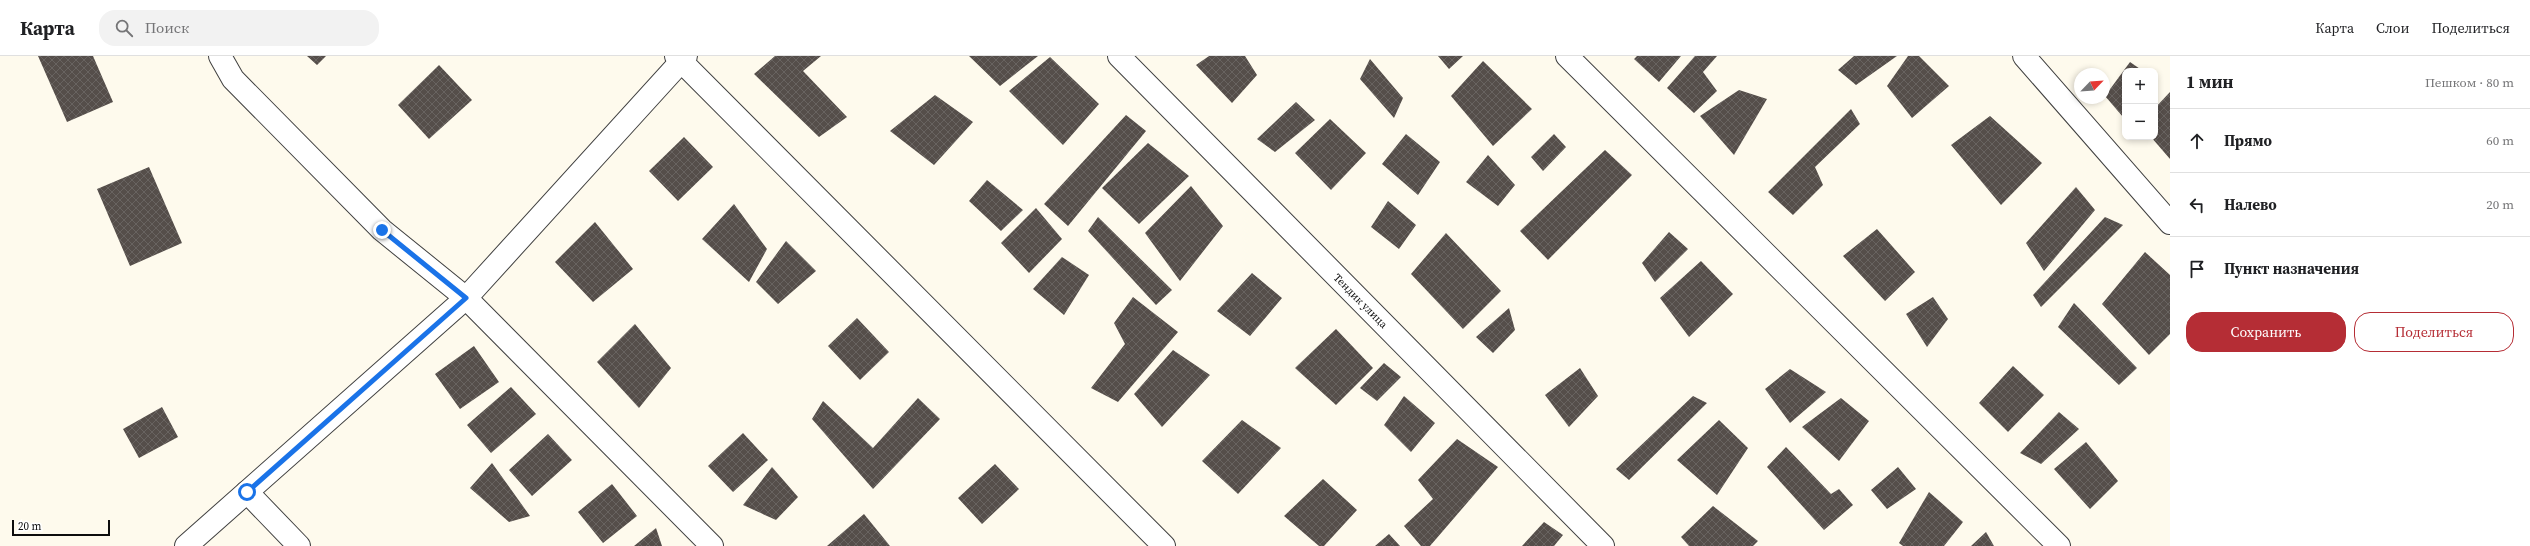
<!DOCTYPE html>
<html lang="ru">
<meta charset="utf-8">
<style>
:root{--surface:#fff;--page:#f2f2f2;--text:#202124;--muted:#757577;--line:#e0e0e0;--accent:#b52d35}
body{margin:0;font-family:"Source Serif 4",serif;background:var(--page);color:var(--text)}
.controls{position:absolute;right:12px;top:12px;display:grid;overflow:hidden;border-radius:8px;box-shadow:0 2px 6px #0003}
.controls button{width:36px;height:36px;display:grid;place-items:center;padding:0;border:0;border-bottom:1px solid var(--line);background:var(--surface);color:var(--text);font:20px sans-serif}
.compass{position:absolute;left:2074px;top:12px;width:36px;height:36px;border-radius:50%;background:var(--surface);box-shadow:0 2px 6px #0003;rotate:65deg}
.scale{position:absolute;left:12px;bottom:10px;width:98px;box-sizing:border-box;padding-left:4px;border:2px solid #0d0d0d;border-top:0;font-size:11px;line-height:14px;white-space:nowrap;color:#0d0d0d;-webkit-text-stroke:3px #fff;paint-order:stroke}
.stop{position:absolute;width:12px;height:12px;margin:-9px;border:3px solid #1a73e8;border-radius:50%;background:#fff}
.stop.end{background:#1a73e8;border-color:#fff;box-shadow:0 1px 4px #0008}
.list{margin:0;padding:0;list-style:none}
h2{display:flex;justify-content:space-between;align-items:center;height:52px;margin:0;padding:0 16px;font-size:17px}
h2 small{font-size:13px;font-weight:400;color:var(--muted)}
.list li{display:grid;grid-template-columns:26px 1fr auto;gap:12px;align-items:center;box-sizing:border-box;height:64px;padding:0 16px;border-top:1px solid var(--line)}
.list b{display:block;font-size:15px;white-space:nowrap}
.list em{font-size:13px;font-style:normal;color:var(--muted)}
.actions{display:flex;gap:8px;padding:12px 16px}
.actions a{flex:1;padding:9px 0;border:1px solid var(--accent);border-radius:16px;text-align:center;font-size:14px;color:var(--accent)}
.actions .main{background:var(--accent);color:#fff}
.icon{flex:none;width:22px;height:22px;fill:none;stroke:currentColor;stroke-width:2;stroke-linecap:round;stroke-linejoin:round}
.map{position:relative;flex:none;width:2170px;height:490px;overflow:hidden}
header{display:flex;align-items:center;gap:24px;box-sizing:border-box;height:56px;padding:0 20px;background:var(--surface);border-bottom:1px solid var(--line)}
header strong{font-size:19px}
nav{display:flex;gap:22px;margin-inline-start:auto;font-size:14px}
.search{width:280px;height:36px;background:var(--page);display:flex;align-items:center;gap:10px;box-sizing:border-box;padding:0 14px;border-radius:16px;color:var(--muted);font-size:15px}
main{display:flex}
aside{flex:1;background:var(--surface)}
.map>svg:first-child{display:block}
</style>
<header>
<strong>Карта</strong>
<div class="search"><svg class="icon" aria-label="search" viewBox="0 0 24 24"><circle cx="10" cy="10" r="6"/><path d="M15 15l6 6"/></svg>Поиск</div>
<nav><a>Карта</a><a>Слои</a><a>Поделиться</a></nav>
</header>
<main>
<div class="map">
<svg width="2170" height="490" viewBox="0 0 2170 490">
<defs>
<pattern id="building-cross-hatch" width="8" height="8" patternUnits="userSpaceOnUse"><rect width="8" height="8" fill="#554e4a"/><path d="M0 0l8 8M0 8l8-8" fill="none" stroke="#686360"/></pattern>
</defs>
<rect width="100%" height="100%" fill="#fefaed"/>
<path fill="url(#building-cross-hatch)" d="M38,0H93L113,46L67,66Z
M307,0H326L317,9Z
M775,0H821L803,15L847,61L819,81L754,18Z
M969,0H1038L1000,30Z
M1209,0H1245L1257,19L1232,47L1196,9Z
M1438,0H1463L1449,13Z
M1637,0H1681L1659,26L1634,3Z
M1695,0H1717L1703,16L1717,35L1694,57L1667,32Z
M1854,0H1897L1856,29L1838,14Z
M1908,0H1919L1949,30L1912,62L1887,30Z
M1050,1L1099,48L1063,89L1009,35Z
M1370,3L1403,42L1394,62L1360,23Z
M1483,5L1532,53L1493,90L1451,40Z
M2130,6L2143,15H2125L2123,61L2105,40Z
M439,9L472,44L429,83L398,49Z
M1739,34L1767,43L1734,99L1700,60Z
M2170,36V103L2151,81H2155V52Z
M935,39L973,66L934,109L890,75Z
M1296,46L1315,64L1275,96L1257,83Z
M1851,53L1860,68L1815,111L1823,129L1793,159L1768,136Z
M1126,59L1146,75L1068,170L1044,148Z
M1990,60L2042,107L2001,149L1951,89Z
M1330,63L1366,97L1331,134L1295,97Z
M1406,78L1440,106L1418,139L1382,108Z
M1554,78L1566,91L1543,115L1531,101Z
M684,81L713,111L678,145L649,115Z
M1148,87L1189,120L1139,168L1102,132Z
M1605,94L1632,119L1548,204L1520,175Z
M1488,99L1515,129L1498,150L1466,126Z
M149,111L182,187L130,210L97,133Z
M987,124L1023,154L1001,175L969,145Z
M1191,130L1223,170L1180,225L1145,177Z
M2076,131L2095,154L2044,215L2026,187Z
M1388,145L1416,169L1399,193L1371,171Z
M734,148L767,193L749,226L702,183Z
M1036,152L1062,183L1029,217L1001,187Z
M1098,161L1172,234L1156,249L1088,175Z
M2105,161L2123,169L2041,251L2033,239Z
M595,166L633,213L593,246L555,206Z
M1877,173L1915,216L1885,245L1843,200Z
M1669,176L1688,193L1655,226L1642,207Z
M1446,177L1501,235L1463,273L1411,218Z
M786,185L816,215L778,248L756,226Z
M2145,196L2170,219V278L2149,299L2102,248Z
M1062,201L1089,219L1064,259L1033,233Z
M1701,205L1733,238L1689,281L1660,242Z
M1252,217L1282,242L1250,280L1217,255Z
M1133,241L1178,276L1118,346L1091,332L1125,288L1114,267Z
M1933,241L1948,263L1927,291L1906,258Z
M2074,247L2137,312L2119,329L2058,271Z
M1509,252L1515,274L1493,297L1476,281Z
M857,262L889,296L860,324L828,290Z
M635,268L671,312L639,352L597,306Z
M1336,273L1373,312L1336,349L1295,312Z
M474,290L499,326L460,353L435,318Z
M1173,294L1210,319L1162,371L1134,338Z
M1384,307L1401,321L1377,345L1360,332Z
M2013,310L2044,339L2008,376L1979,347Z
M1580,312L1598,340L1569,371L1545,339Z
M1790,313L1826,336L1790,367L1765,333Z
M511,331L536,358L491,397L467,369Z
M1404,340L1435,367L1411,396L1384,369Z
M1693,340L1707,347L1629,424L1616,413Z
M918,342L940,363L873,433L812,363L823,345L873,392Z
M1841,342L1869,365L1839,405L1802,371Z
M162,351L178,381L139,402L123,373Z
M2059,356L2079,373L2041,408L2020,397Z
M1242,364L1281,392L1238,438L1202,405Z
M1719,364L1748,392L1717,439L1677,404Z
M743,377L768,404L733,436L708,410Z
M548,378L572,404L532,440L509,414Z
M1457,383L1498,411L1430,490H1421L1404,470L1433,443L1418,424Z
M2086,386L2118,425L2090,453L2054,413Z
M1786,391L1831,438L1839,433L1853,449L1824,474L1767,411Z
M492,407L530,460L509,466L470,432Z
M995,408L1019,433L982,468L958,442Z
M772,411L798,441L776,464L743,449Z
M1898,411L1916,433L1887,453L1871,434Z
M1323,423L1357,454L1324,490H1319L1284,460Z
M612,428L637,460L603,487L578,456Z
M1929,436L1963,466L1944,490H1903L1899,487Z
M1713,450L1758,485L1753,490H1689L1681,481Z
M864,458L890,490H827Z
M1544,466L1563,479L1554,490H1522Z
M656,472L662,490H634Z
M1986,476L1994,490H1971Z
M1389,478L1400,490H1375Z"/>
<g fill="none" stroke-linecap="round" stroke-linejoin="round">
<g stroke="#404040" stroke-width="24">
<g id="minor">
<path d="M220,0L233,23L382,174L466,242L712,490"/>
<path d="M676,0L1164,490"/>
<path id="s1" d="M1119,0L1603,490"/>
<path d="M1567,0L2059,490"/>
<path d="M2024,0L2170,167"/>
<path d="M247,436L299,490"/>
<path d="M186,490L466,242L686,0"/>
</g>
</g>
<use href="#minor" stroke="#fff" stroke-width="22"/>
</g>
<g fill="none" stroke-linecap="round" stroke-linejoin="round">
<path stroke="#1a73e8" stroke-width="5" d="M247,436L466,242L382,174"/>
</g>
<g text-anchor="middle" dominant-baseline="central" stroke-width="4" stroke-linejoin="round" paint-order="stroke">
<g font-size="11" fill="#0d0d0d" stroke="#fff">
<text stroke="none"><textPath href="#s1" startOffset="344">Тендик улица</textPath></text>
</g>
</g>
</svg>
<div class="controls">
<button>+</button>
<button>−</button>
</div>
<svg class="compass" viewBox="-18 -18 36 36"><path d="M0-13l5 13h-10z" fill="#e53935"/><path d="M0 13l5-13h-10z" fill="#757577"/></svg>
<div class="scale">20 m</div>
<div class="stop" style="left:247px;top:436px"></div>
<div class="stop end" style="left:382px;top:174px"></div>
</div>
<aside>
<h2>1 мин<small>Пешком · 80 m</small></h2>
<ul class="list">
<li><svg class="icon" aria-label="ahead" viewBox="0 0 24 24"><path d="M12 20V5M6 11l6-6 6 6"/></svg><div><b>Прямо</b></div><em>60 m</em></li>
<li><svg class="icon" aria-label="left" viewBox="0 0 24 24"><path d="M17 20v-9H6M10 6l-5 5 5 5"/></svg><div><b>Налево</b></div><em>20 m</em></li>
<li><svg class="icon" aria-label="arrive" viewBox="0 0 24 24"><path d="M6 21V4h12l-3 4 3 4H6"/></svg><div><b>Пункт назначения</b></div></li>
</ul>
<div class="actions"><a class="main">Сохранить</a><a>Поделиться</a></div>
</aside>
</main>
